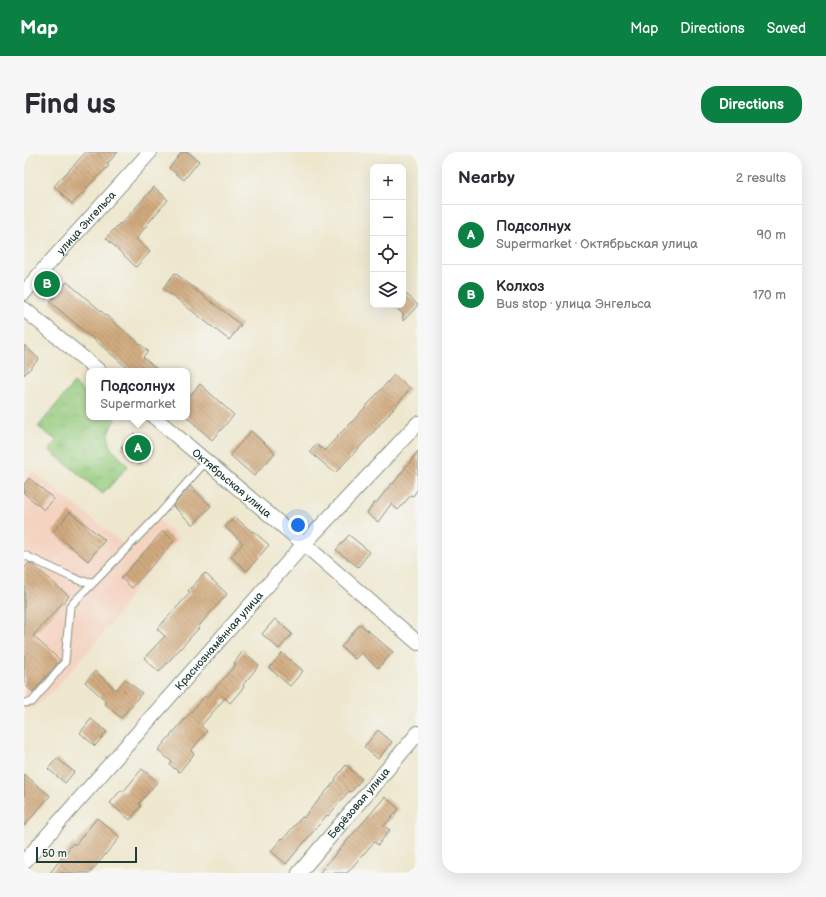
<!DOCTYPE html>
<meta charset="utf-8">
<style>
:root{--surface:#fff;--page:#f7f7f7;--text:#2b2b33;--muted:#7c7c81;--line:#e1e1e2;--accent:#0b8043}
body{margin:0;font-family:"Balsamiq Sans",sans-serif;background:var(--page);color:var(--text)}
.controls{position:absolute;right:12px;top:12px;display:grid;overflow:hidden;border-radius:8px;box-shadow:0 4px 16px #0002}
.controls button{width:36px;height:36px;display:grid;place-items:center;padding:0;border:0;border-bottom:1px solid var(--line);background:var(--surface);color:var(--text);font:20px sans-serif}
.scale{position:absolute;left:12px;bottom:10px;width:101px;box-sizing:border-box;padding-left:4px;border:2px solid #1f3d34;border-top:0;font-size:11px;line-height:14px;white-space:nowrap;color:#1f3d34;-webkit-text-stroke:3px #f6f6f2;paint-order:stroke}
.you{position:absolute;left:274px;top:373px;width:14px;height:14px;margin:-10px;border:3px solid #fff;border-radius:50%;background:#1a73e8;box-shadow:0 0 0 6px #1a73e833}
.badge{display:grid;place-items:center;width:26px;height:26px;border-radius:50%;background:var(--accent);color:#fff;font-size:13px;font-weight:700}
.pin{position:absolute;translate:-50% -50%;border:2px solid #fff;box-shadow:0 1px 4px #0006}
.popup{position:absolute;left:62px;top:216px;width:104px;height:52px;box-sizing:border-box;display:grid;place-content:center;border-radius:8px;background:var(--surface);filter:drop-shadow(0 1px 3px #0005);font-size:13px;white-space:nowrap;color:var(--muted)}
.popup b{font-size:15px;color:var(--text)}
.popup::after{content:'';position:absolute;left:50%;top:100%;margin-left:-8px;border:8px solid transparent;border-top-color:var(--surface)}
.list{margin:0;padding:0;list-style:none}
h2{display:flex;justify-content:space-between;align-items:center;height:52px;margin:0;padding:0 16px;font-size:17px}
h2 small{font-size:13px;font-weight:400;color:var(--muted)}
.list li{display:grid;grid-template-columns:26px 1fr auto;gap:12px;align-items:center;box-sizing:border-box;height:60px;padding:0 16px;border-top:1px solid var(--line)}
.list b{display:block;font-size:15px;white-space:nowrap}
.list p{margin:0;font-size:13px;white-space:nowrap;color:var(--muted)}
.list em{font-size:13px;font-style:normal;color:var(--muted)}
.icon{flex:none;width:22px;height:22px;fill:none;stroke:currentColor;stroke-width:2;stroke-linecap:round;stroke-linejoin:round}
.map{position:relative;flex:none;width:394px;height:721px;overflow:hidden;border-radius:16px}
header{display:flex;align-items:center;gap:24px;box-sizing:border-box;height:56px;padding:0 20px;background:var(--accent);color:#fff}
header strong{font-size:19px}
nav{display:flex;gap:22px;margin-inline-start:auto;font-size:14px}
.intro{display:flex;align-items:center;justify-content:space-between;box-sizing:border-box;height:96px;padding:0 24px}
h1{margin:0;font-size:28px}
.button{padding:10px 18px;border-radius:16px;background:var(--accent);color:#fff;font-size:14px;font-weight:700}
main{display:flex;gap:24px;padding:0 24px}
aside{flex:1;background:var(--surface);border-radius:16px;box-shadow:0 4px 16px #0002}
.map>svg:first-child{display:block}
</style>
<header>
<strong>Map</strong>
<nav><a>Map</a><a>Directions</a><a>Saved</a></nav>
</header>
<div class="intro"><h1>Find us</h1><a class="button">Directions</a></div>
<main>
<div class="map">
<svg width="394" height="721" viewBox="0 0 394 721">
<defs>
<pattern id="grass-tufts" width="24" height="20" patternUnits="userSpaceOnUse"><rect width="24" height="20" fill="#94ca7c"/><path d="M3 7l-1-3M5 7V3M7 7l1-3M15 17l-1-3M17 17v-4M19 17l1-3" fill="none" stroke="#78a566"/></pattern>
<pattern id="building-back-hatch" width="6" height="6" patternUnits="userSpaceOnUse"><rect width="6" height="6" fill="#d1aa7f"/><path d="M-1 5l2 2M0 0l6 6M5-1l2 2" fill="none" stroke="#a98c69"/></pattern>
</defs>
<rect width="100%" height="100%" fill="#f6f6f2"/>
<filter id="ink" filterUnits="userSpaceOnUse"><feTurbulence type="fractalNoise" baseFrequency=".025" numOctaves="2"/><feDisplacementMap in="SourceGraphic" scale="8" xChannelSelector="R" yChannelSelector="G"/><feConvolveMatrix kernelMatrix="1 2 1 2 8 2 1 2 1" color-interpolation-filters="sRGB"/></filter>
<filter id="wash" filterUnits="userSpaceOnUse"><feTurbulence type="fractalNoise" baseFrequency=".012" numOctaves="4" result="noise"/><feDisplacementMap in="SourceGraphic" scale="16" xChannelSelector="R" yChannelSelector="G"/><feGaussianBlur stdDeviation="0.9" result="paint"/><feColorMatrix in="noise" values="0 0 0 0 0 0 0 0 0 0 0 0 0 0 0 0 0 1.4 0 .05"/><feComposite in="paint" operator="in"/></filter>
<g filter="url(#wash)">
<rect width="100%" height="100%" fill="#eee7ce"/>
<path fill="#f4d3c1" d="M9,319L98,391L126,361L155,387L111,435L99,456L83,475L78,483L32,536L11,555L0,558V329Z"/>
<path fill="url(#grass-tufts)" stroke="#5a8458" d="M50,231L65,244V265H89L91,267L84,282L87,296L104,314L79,342L25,298L33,289L14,275Z"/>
<g id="blocks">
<path fill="url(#building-back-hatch)" d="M62,0H94L83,12L85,14L62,36L63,37L48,52L30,34Z
M158,0H164L175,9L160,28L145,16Z
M130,35L144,48L130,64L112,87L126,100L112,115L82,86L96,71L97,72Z
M151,121L217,173L205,188L139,136Z
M43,130L124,199L119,205L135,219H107L26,150Z
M379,139L394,153L379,169V162L369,153H379Z
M0,193L15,207L0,223Z
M370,223L386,237L346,284L311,321L286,300L292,292L300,299L327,270H328Z
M176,232L210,263L188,288L163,265V247Z
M227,279L251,301L230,324L206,303Z
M110,281L129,298L116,312L97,296Z
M394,299V337L389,344L387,343L374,358L367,352L354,370L343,361L351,350L352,351L368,331L369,332Z
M5,326L30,347L20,358L0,341V333Z
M166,334L187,354L169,373L149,354Z
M46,360L81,388L64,409L29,380Z
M211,365L228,380L229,379L245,393L223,419L207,405L219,391L201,375Z
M139,379L150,389L108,436L97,426Z
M325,383L346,400L334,415L312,398Z
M5,411L9,413L45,444L9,484L36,508L9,540L0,532V417Z
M181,421L203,442L174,475L175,476L135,520L120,506L141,484L133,477L166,441L164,439Z
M251,467L268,482L255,497L238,482Z
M336,472L369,500L354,516L337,501L331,507L317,495Z
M219,499L235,513L219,533L220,535L206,551L201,546L177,574L183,579L167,599L170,602L155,620L146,613L148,610L134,598L181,544L183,546L212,512L210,511Z
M258,501L279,519L266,534L245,516Z
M71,519L92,538L101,527L118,541L97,566L80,551L82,549L61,530Z
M67,567L83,580L71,594L56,581Z
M354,578L368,590L354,607L340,595Z
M33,606L50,620L41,631L24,617Z
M322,613L338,627L327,640L325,639L304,664L303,663L262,712L247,699L258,686L259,687L278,665L279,666L312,628L311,627Z
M118,617L133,630L115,652L117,654L106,668L86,651L97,638L99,640Z
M0,622L26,644L0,674Z
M361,645L375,657L360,674L366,678L354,693L350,690L323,721H295Z
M73,666L96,685L66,721H26L49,691L51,693Z"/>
</g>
</g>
<g filter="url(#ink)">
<use href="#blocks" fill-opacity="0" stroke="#869281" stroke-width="1"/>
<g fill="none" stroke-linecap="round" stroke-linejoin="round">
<g stroke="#869281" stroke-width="9">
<path id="lane" d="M0,403L45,424L57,429L70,430L46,454L41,510L8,550L0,551
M70,430L132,366L182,309"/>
</g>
<g stroke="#869281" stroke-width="16">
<g id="street">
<path id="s1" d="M0,141L19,118L126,0"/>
<path d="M0,157L75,219"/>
<path id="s2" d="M130,265L280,392L394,491"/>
<path id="s3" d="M0,710L280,392L334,335L394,271"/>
<path id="s4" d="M275,721L394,581"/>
</g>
</g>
<use href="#lane" stroke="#fff" stroke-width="7"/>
<use href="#street" stroke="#fff" stroke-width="14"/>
</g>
</g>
<g text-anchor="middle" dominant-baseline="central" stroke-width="3.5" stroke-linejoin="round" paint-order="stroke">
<g font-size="11" fill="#1f3d34" stroke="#f6f6f2">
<text stroke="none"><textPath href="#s1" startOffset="94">улица Энгельса</textPath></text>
<text stroke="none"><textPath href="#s2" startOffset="102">Октябрьская улица</textPath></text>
<text stroke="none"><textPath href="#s3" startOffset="295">Краснознамённая улица</textPath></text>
<text stroke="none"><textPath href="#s4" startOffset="92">Берёзовая улица</textPath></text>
</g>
</g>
</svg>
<div class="controls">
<button>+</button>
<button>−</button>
<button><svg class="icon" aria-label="locate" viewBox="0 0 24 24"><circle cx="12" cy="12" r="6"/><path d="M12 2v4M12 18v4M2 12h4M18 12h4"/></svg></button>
<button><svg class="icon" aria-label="layers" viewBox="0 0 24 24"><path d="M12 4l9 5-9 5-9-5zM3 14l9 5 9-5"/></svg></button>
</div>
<div class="scale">50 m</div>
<div class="you"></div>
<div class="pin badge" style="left:114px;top:296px">A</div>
<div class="popup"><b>Подсолнух</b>Supermarket</div>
<div class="pin badge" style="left:23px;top:132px">B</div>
</div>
<aside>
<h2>Nearby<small>2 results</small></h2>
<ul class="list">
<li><span class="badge">A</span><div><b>Подсолнух</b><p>Supermarket · Октябрьская улица</p></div><em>90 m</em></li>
<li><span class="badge">B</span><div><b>Колхоз</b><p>Bus stop · улица Энгельса</p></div><em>170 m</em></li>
</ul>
</aside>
</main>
